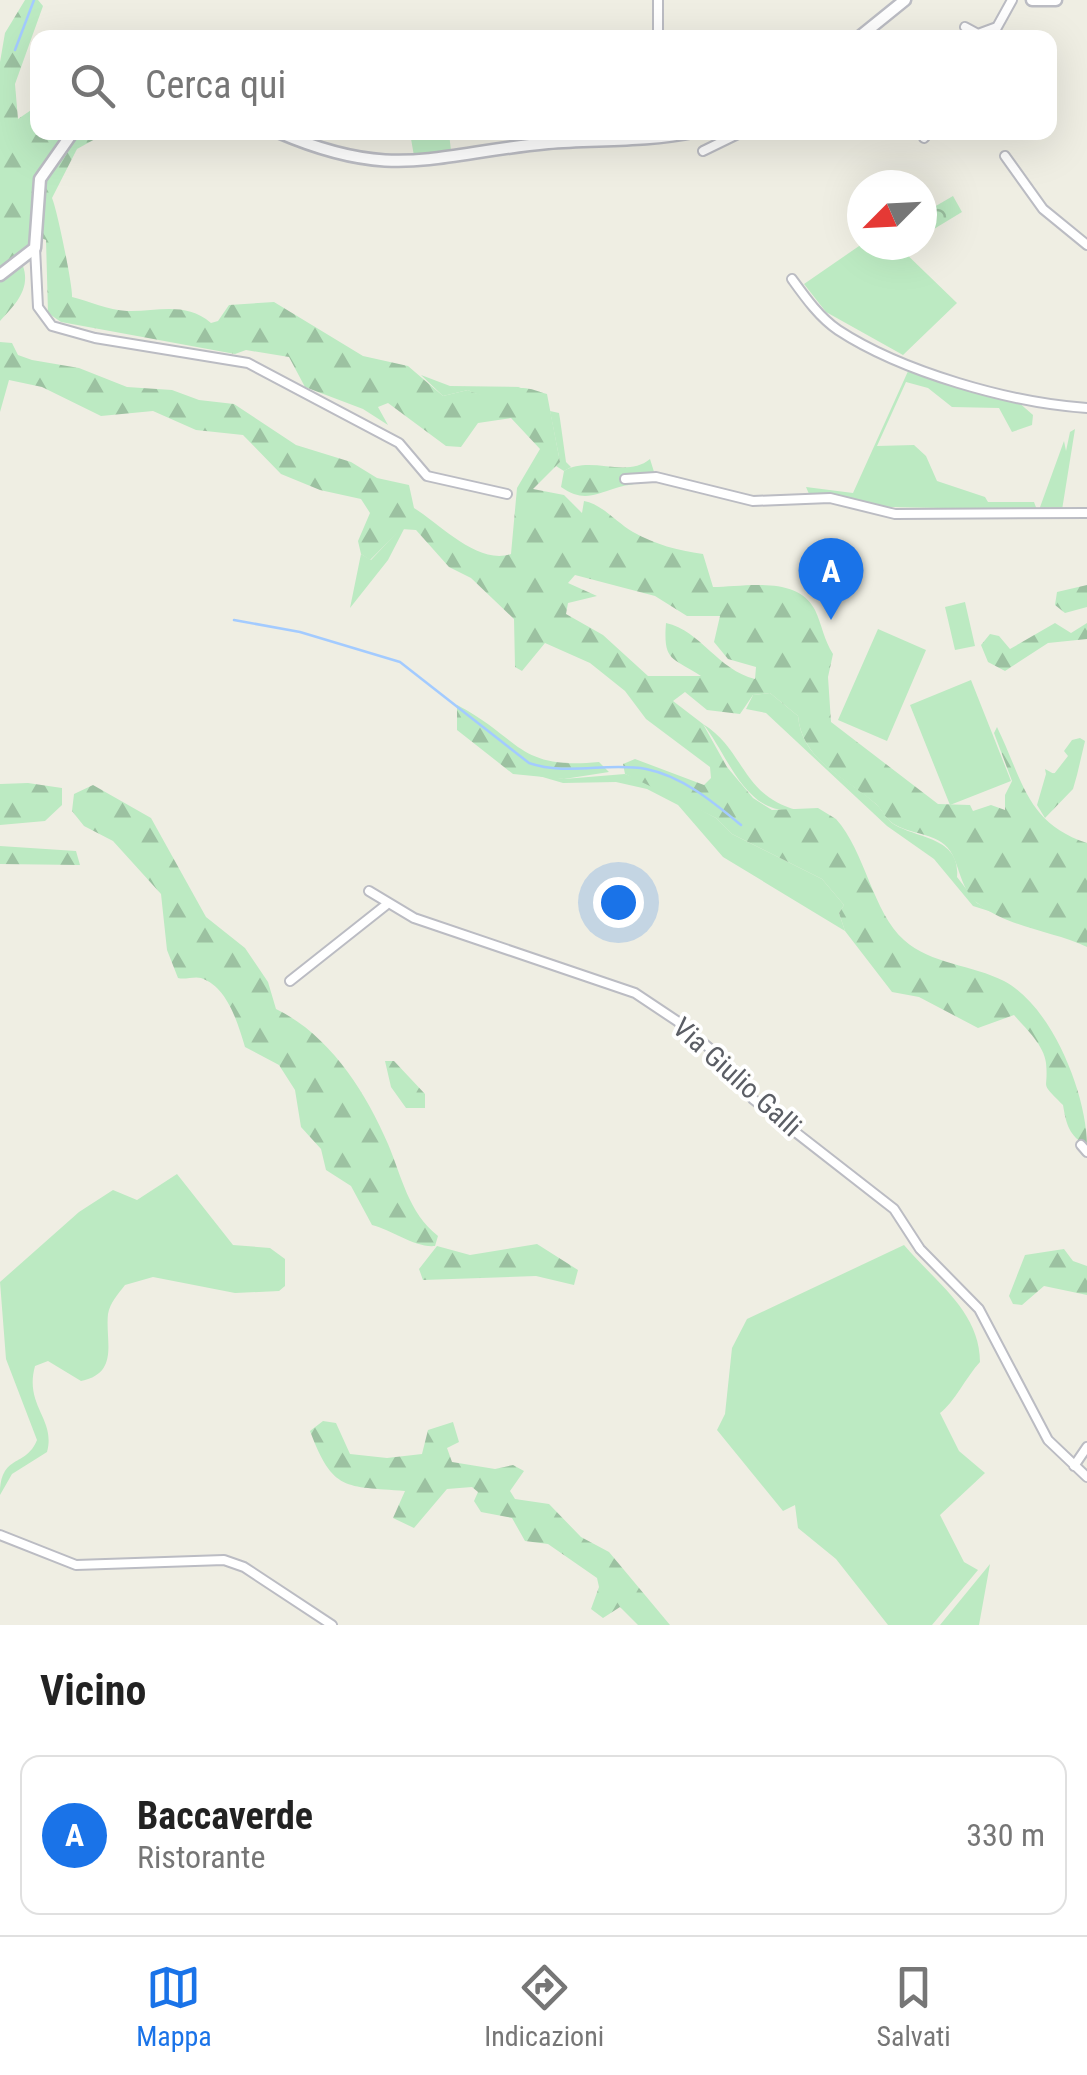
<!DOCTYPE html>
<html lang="it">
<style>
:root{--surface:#fff;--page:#f2f2f2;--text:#222;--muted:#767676;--line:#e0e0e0;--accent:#1a73e8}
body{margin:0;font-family:"Roboto Condensed",sans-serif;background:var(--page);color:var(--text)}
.compass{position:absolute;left:847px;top:170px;width:90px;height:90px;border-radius:50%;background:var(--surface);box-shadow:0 10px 40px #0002;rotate:246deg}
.you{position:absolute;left:618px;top:902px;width:35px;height:35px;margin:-25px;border:8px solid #fff;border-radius:50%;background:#1a73e8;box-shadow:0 0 0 15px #1a73e833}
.badge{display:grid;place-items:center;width:65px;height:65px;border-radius:50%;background:var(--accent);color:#fff;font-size:32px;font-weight:700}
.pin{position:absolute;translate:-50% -82px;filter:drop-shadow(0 2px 5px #0008)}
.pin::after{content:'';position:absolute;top:52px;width:35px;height:30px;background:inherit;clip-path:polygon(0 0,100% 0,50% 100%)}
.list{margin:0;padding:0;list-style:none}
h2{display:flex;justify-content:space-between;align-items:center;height:130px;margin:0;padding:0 40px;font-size:42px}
h2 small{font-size:32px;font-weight:400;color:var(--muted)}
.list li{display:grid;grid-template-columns:65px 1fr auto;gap:30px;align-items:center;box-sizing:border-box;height:160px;margin:0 20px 20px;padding:0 20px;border:2px solid var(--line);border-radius:20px}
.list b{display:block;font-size:38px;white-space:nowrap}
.list p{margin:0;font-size:32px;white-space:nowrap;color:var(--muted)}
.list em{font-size:32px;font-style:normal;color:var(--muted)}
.icon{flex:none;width:55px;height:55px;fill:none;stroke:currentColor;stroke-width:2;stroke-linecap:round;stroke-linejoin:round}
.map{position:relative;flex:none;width:1087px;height:1625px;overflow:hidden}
.search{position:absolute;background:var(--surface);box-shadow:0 10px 40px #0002;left:30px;right:30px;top:30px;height:110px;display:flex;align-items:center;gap:25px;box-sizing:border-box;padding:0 35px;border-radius:20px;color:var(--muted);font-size:38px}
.sheet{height:310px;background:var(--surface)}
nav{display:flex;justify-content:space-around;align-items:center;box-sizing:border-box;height:140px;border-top:2px solid var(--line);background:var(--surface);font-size:28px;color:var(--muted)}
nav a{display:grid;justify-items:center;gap:5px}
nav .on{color:var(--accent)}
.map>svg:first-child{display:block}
</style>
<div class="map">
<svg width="1087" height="1625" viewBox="0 0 1087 1625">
<defs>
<pattern id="forest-firs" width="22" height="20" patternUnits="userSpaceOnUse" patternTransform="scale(2.5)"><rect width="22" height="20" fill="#bceac2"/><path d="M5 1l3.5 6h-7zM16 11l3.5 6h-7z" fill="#9cc1a1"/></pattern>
<pattern id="park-crowns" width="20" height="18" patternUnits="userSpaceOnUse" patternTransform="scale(2.5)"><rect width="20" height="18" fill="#bceac2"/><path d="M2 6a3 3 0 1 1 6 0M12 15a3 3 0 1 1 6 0" fill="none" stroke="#9cc1a1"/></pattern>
</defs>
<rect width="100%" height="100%" fill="#efeee3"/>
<path fill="#bceac2" d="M410,133H449L451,151L414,156Z
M862,244L897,245L957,303L903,355L826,312L804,284Z
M909,369L1017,401L1033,415L1032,425L1012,432L999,408L952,407L928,388L906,382L877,446L914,445L926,456L937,481L985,497L988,502H1034L1037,510L890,507L809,494L806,487L853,493Z
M421,375L450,386L521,387C501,394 487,401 468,390L443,396Z
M550,411L559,413L560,419L566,462L571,467L564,471L556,466L560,462Z
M1075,429L1062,510H1039L1064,441L1066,451L1070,432Z
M401,528L404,529L388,560L350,608L361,554L371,560Z
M965,602L975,646L955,650L945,607Z
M878,629L926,650L887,741L838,720Z
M971,680L1011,781L950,805L910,705Z
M770,693L798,716C802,762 847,777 877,805C882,810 886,818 892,823C915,839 961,836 957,877L977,903L992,912L973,906L934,859L887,826L766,713L746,709L753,695Z
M703,724C745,750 741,795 797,810C745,817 729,756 703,724Z
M1080,738L1085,741L1077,775L1046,774L1045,769L1054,774L1068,756L1064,751L1072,740Z
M529,773L564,779L625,774L654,785L716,818L732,834L822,879L844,905L839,913L845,931L723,857L678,805L647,789L616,782L563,783Z
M177,1174L233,1245L270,1248L285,1259V1286L279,1291L235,1293L153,1277L125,1285C118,1294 110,1303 108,1314C105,1341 120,1373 81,1381L48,1361L35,1366C24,1406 56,1419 47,1452L12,1474L0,1495C0,1453 26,1468 37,1440L6,1359L0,1282L79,1212L113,1190L137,1200Z
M904,1245C934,1281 980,1311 980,1362C966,1377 954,1403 940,1413L959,1451L985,1473L940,1515L964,1562L978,1570L932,1625H888L836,1559L798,1528L795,1505L783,1511L717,1430L725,1414L732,1348L747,1319Z
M990,1564L979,1625H940Z"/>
<path fill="url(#forest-firs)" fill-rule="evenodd" d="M25,0H38L43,6L15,84L18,119L37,106L38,132L106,133L77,149L52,198C57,209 73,287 72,297C89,301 108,310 127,311C157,312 185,301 211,323L218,321L229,305L274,302L363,356L408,366L443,396L468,390C491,402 500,387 523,388C530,388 540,392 547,394L560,462L533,489L564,495L582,513L584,501C602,504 617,523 633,532C656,545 677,550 703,554L713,587C744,587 797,575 815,610C822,625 824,640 833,654L828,677L831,722L938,804L970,805L973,811L991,805L1005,810V795L1012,781L994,733L997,727C1023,780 1026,823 1087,843V947C1053,931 1011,928 980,905C955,887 962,855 941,842C926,832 905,833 891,822C885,817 881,809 876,804C846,778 802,761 798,716L770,693L753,695L740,714L707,710L685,692L673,701L703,724L727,767L753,798L772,810L818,808L836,819C865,851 873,913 904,940C930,964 973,965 1004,981C1053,1007 1087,1096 1087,1145C1069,1137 1066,1123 1063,1105C1038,1080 1049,1092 1046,1063C1044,1045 1025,1028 1014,1015L978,1028L919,997L892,992L845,931L839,913L844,905L822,879L732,834L716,818L625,774L623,764L635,759L704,785L711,778L710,767L646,719L625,691L590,663L545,643L522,671L515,667L514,619L471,578L449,567L416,530L401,529L370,560L361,554L358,541L370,513L361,499L320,490L281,474L243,435L196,430L153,411L101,416L42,387L9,380L0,412V342L12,343L18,355L32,360L79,368L127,387L172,390L199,400L234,404L296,445L351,462L377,478L409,485L414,508C441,525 478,565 511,554L517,488L540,449L511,418L478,423L461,447L446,446L388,403L378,407L388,425L363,409L305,387L289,357L246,350L235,354L61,322L48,313L46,240L39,237L11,271L23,266C31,289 15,305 0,321V62L5,33ZM575,575L655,596L687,616H720L714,642L728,659L756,667L755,679C718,670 701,631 666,623C663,662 672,657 701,676H648L603,635L566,614L568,603L597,596L568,583Z
M650,459L655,475C637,487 635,482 616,488C593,495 583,502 561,487L564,471C591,455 626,479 650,459Z
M1087,585V607L1065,613L1055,605L1057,592Z
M1055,623L1071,633L1087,623V639L1048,643L1005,671L988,662L981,645L990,634L999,636L1010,649Z
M457,705C521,738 516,770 599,762L609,772L564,779L513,774L457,730Z
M1073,771L1077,775L1073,789L1045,818L1037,805L1046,774Z
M28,783L62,788V805L45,821L0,825V784Z
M93,785L151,818L206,917L245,948L268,982L276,1009C328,1034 365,1090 388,1144C402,1177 408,1212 438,1236L435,1246C415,1248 392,1230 372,1225L351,1186L326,1170L321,1149L301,1127L295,1090L279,1065L245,1047C238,1024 228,987 201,978C194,976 185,980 178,978L167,950L161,894L113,841L84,826L72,811L74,794Z
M0,846L76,851L80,865L0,864Z
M385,1061H394L425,1094V1108H406L391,1087Z
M537,1244L578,1270L574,1285L536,1276L423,1280L419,1269L437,1246L470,1255Z
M1064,1249L1073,1261L1087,1266V1295L1044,1286L1022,1305L1013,1304L1009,1296L1025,1255Z
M323,1421L336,1423L350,1454L387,1458L422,1454L428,1430L453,1422L459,1442L447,1448L452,1462L495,1469L513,1465L524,1471L510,1491L515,1499L549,1504L581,1537L609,1552L670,1625H638L620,1607L603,1618L591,1609L599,1587L597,1578L548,1544L525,1541L512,1518L481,1512L474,1501L478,1492L472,1487L447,1489L414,1528L393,1518L405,1491C345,1486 333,1492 310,1431Z"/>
<path fill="url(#park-crowns)" d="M953,196L962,212L929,232L922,214Z"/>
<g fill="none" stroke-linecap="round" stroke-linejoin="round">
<path stroke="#a3cbff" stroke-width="2.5" d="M15,50L34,0
M234,620L300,632L400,662L529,763C567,776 608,762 646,769C682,776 713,802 741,825"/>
<g stroke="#bbbcc3" stroke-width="12">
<path id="minor" d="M965,27L978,34L997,27
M658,38V0
M991,38L1012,0
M924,138L929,132
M703,151L742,132
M1005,156L1043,209L1087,245
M35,248L38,307L52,326L95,338L248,363L399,443L427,476L507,494
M792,279C805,297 819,317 838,330C902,372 1011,403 1087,408
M625,479L656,477L753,501L830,498L895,514L1087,513
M369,891L414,918L635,993L677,1021L726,1062L753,1099L894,1209L920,1249L979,1309L1048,1440L1087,1477
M290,981L386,905
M1081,1145L1087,1152
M1074,1466L1087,1447
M0,1535L76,1565L224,1560L244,1567L332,1625"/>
</g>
<g stroke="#bbbcc3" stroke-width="15">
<path id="tertiary" d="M1032,0H1056
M858,38L905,0
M278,132C394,182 433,154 548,143C596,139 645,142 693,132
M0,275L35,248L40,179L73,132"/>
</g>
<use href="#minor" stroke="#fff" stroke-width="8"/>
<use href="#tertiary" stroke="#fff" stroke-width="10"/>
</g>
<g text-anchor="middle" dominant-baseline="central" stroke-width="8" stroke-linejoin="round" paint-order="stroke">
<g font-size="28" fill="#5b5e65" stroke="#fff">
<text transform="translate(737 1077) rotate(42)">Via Giulio Galli</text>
</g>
</g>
</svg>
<svg class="compass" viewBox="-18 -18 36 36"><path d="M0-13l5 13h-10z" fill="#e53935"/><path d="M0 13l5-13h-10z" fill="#767676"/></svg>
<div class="you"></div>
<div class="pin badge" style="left:831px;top:620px">A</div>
<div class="search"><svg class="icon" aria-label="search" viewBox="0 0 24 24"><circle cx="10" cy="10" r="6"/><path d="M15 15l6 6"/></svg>Cerca qui</div>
</div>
<section class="sheet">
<h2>Vicino<small></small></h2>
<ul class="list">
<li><span class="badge">A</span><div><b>Baccaverde</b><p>Ristorante</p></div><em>330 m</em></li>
</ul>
</section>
<nav>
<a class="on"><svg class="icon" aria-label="map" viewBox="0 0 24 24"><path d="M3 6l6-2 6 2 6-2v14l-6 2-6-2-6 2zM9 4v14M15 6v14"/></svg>Mappa</a>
<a><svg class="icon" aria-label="directions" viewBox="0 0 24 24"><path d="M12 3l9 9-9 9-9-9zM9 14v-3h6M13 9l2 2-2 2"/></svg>Indicazioni</a>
<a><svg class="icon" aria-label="saved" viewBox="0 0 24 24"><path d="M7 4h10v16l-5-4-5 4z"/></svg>Salvati</a>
</nav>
